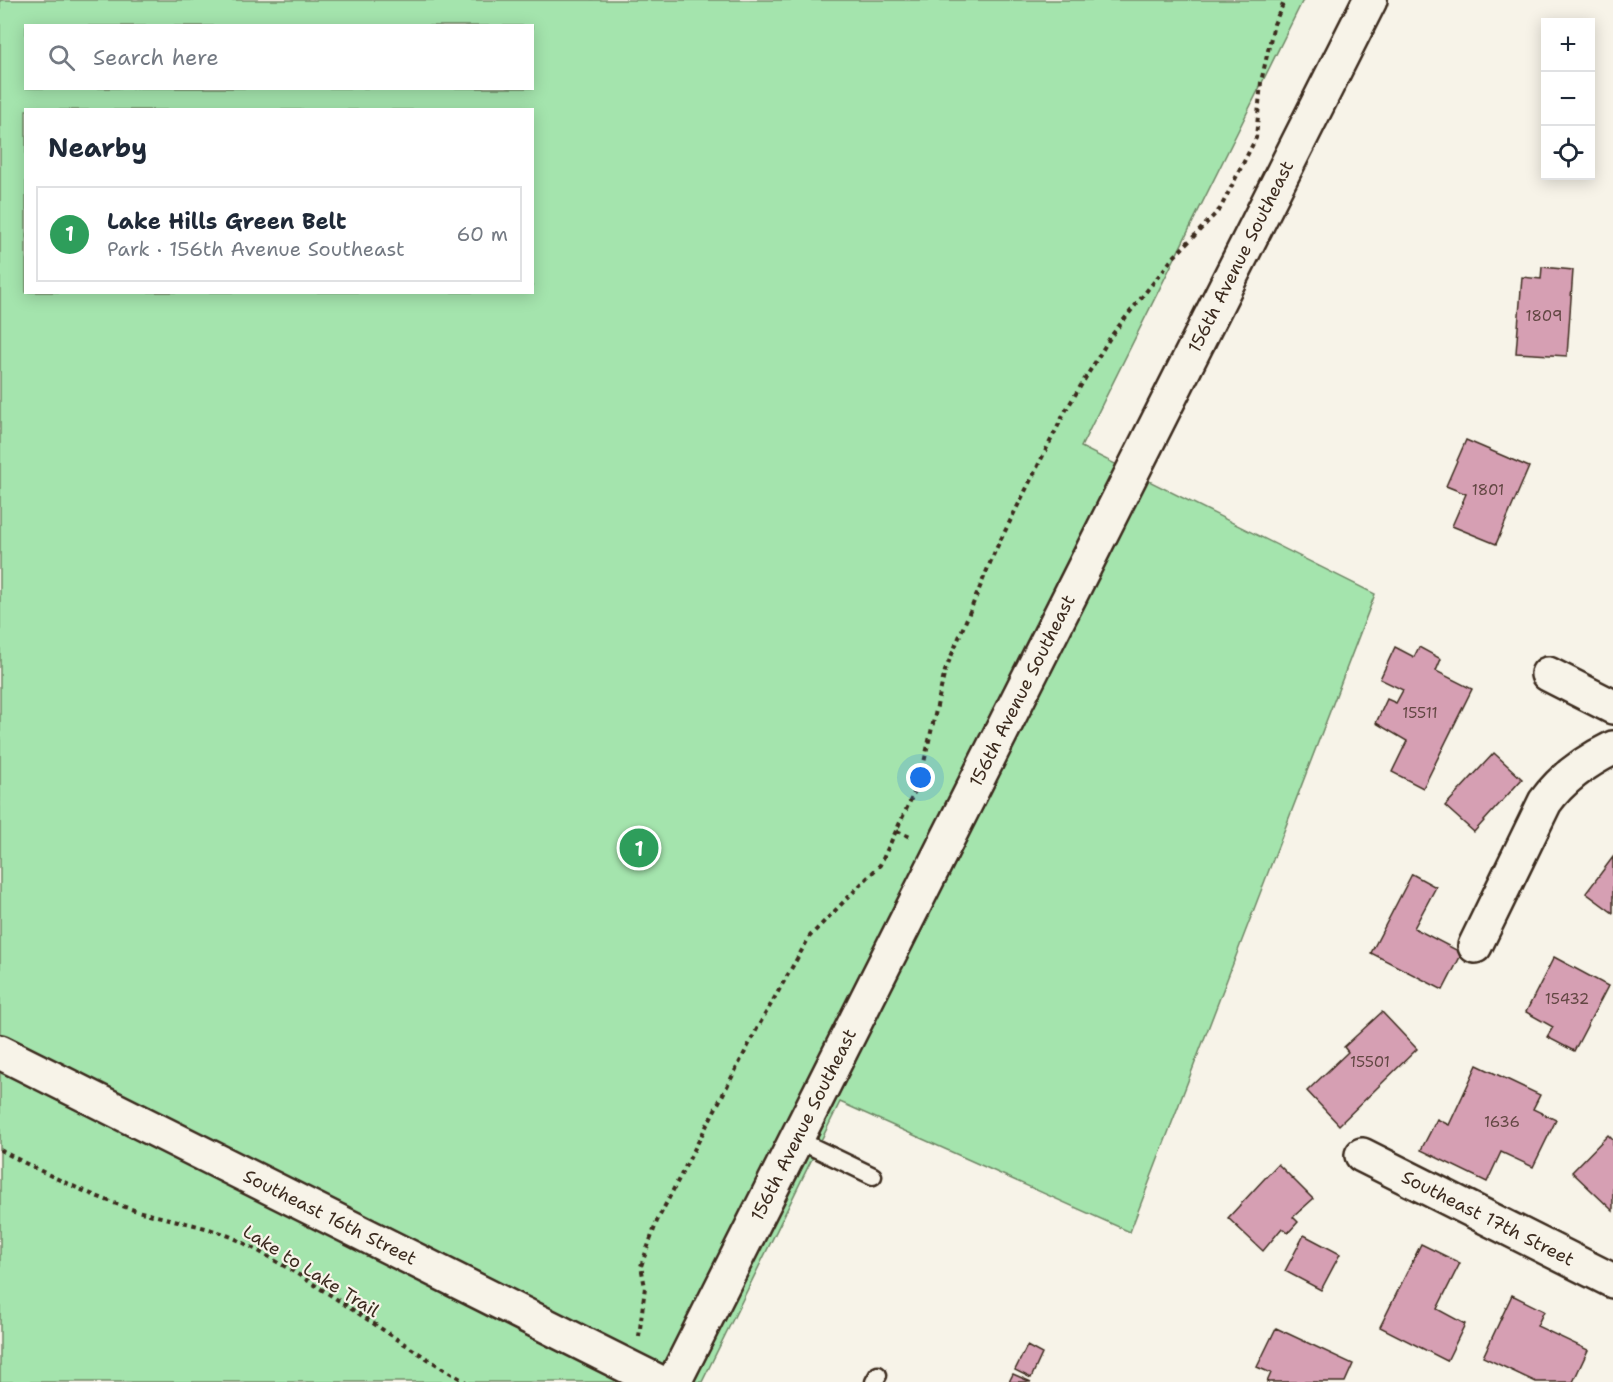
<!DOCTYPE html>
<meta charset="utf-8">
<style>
:root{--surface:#fff;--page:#f2f2f3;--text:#1f2937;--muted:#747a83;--line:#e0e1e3;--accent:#3b2a1e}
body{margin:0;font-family:"Shantell Sans",sans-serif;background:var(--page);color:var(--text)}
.controls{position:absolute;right:18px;top:18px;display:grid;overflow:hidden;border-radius:0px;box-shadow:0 3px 15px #0003}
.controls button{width:54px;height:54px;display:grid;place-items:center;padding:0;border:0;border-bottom:2px solid var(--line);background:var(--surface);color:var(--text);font:30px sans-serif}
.you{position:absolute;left:921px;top:778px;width:21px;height:21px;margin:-15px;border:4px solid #fff;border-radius:50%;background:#1a73e8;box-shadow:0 0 0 9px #1a73e833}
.badge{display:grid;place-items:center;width:39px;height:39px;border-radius:50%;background:var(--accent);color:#fff;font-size:20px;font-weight:700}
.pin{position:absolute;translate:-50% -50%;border:3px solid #fff;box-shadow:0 2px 6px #0006}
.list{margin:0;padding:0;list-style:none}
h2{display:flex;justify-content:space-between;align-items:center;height:78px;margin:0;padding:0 24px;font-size:26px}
h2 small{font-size:20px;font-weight:400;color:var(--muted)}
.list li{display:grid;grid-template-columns:39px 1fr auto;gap:18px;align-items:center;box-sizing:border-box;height:96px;margin:0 12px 12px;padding:0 12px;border:2px solid var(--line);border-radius:0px}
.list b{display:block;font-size:22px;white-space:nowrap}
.list p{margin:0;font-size:20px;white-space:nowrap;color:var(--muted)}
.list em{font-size:20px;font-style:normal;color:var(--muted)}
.icon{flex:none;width:33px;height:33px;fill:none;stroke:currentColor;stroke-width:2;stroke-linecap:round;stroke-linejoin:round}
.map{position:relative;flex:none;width:1613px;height:1382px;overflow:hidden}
.search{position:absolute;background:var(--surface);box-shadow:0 3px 15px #0003;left:24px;top:24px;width:510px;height:66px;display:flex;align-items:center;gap:15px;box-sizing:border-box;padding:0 21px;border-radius:0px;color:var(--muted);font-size:22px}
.panel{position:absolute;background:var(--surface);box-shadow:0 3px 15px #0003;left:24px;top:108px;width:510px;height:186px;border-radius:0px}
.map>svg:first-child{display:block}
</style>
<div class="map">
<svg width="1613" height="1382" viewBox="0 0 1613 1382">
<rect width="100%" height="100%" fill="#f7f3e8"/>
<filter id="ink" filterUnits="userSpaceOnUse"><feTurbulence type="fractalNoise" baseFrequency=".0167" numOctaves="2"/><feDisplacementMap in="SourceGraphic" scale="12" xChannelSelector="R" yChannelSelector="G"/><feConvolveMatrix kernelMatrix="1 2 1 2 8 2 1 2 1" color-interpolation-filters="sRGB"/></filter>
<g filter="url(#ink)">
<path fill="#a4e4ad" stroke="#708766" stroke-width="1.5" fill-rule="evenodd" d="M0,0H1303L1081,447L1375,594L1130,1232L840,1102L702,1382H0ZM26,26H532V88H26ZM26,110H532V292H26Z"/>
<path fill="#d69fb3" stroke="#3b2a1e" stroke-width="1.5" d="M1542,267L1573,270L1567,356L1516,353L1522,277L1541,279Z
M1466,440L1529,467L1496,544L1452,526L1466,494L1446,486Z
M1395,647L1414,657L1419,647L1441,659L1436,671L1472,689L1423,788L1392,772L1407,741L1376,723L1387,699L1396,703L1403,690L1380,679Z
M1494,753L1522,779L1474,832L1445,806Z
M1613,857V913L1586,893Z
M1412,874L1436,887L1414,928L1462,953L1443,990L1371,953Z
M1554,957L1608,986L1574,1051L1547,1037L1553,1027L1526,1012Z
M1382,1012L1417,1049L1339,1125L1307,1091L1348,1052L1344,1047Z
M1477,1065L1540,1095L1533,1109L1556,1120L1533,1167L1501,1152L1487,1182L1421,1150L1437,1119L1449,1125Z
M1608,1135L1613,1140V1211L1572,1172Z
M1278,1164L1313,1199L1293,1217L1298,1222L1288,1233L1282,1228L1263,1251L1228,1218Z
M1304,1235L1340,1254L1321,1290L1285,1271Z
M1421,1244L1460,1263L1437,1309L1465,1324L1447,1361L1380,1327Z
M1512,1295L1544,1311L1537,1326L1588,1350L1573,1382H1536L1483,1357Z
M1276,1328L1353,1364L1345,1382H1267L1271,1373L1257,1367Z
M1027,1346L1042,1354L1031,1378L1015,1370Z
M1013,1374L1031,1382H1009Z"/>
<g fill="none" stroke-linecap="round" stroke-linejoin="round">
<g stroke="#3b2a1e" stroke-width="21">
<path id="lane" d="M796,1139L873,1176
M874,1382L878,1375"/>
</g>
<g stroke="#3b2a1e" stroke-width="38">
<g id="street">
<path d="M1548,674L1613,707"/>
<path d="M1475,946L1545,802C1563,777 1586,761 1613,748"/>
<path id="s1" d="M1362,1155L1613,1281"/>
</g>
</g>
<g stroke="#3b2a1e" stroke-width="38">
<g id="secondary">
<path id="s2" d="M0,1052L659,1382"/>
<path id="s3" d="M674,1382L1370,0"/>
</g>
</g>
<path stroke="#3b2a1e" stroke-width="4" stroke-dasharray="4.5 4.5" stroke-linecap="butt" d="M897,831L910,837
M0,1150C42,1172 84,1193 128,1208C161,1219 208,1225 238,1240C317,1281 388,1337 466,1382
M639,1337L645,1287L641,1266L657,1221L759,1025L810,936L880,865L920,780L945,671L995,551L1066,410L1111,336L1172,259L1220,209L1256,138L1261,82L1274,24L1285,0"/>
<use href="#lane" stroke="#f7f3e8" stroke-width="16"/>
<use href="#street" stroke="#f7f3e8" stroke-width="33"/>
<use href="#secondary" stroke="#f7f3e8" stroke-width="33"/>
</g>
</g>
<g text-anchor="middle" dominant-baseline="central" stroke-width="4.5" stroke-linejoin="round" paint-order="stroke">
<g font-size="15" fill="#624743">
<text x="1544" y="316">1809</text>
<text x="1488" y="490">1801</text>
<text x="1420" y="713">15511</text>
<text x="1567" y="999">15432</text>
<text x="1370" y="1062">15501</text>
<text x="1502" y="1122">1636</text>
</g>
<g font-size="18" fill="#3b2a1e" stroke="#f7f3e8">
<text stroke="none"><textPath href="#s3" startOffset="1260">156th Avenue Southeast</textPath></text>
<text stroke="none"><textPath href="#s3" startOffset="774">156th Avenue Southeast</textPath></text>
<text stroke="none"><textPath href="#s3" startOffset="288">156th Avenue Southeast</textPath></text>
<text stroke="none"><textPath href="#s2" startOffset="369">Southeast 16th Street</textPath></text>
<text stroke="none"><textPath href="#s1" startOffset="141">Southeast 17th Street</textPath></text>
<text transform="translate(311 1271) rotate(32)">Lake to Lake Trail</text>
</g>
</g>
</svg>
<div class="controls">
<button>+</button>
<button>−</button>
<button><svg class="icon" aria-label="locate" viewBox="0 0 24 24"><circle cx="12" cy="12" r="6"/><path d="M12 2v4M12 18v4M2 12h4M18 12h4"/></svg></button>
</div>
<div class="you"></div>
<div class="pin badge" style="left:639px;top:848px;background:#2e9e5b">1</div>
<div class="search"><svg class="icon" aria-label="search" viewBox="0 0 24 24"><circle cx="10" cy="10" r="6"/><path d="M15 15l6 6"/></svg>Search here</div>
<section class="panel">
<h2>Nearby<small></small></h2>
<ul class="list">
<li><span class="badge" style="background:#2e9e5b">1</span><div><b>Lake Hills Green Belt</b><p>Park · 156th Avenue Southeast</p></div><em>60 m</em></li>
</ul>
</section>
</div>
